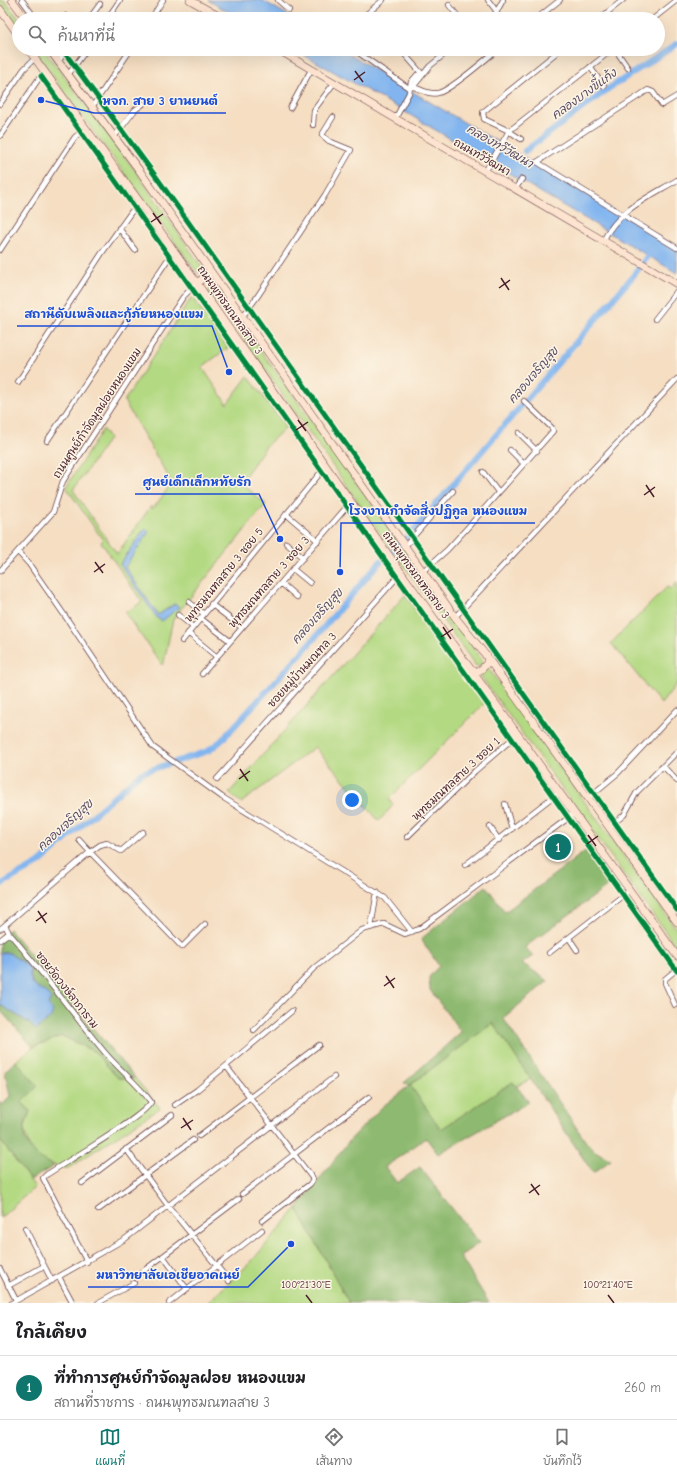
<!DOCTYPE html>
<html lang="th">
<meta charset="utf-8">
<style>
:root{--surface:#fff;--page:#f6f6f6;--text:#202124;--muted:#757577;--line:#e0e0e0;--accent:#0f766e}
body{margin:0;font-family:"Comic Neue","Playpen Sans Thai",sans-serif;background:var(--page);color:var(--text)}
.you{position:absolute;left:352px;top:800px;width:14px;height:14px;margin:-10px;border:3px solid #fff;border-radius:50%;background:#1a73e8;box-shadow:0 0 0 6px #1a73e833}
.badge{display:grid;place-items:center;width:26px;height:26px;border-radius:50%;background:var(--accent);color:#fff;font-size:13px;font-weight:700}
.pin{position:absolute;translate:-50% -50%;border:2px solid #fff;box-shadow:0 1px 4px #0006}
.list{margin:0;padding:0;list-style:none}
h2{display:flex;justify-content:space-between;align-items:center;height:52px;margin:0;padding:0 16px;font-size:17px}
h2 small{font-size:13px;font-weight:400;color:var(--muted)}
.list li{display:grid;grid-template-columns:26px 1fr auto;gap:12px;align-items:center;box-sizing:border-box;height:64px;padding:0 16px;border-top:1px solid var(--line)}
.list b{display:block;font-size:15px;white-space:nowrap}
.list p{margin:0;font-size:13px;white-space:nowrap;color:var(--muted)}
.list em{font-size:13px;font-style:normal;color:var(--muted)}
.icon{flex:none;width:22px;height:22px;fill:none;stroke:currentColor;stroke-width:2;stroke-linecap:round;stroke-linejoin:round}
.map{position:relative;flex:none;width:677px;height:1303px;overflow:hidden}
.search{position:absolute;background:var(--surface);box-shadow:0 4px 16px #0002;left:12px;right:12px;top:12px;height:44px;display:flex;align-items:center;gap:10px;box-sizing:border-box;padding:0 14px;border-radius:22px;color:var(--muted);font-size:15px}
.sheet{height:116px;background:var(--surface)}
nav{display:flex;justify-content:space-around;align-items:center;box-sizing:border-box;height:56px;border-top:1px solid var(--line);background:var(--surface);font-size:11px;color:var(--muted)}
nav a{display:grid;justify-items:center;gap:2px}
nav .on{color:var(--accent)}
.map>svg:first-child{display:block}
</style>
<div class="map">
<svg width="677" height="1303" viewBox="0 0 677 1303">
<rect width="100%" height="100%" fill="#fcf5e5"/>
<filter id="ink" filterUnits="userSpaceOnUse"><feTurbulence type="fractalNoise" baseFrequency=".025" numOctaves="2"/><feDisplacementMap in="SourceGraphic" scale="8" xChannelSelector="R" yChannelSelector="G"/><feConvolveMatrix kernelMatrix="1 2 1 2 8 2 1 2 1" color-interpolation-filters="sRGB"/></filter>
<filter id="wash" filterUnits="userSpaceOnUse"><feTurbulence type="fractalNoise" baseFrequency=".012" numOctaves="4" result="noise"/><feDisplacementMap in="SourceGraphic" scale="16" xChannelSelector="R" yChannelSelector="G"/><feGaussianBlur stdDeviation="0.9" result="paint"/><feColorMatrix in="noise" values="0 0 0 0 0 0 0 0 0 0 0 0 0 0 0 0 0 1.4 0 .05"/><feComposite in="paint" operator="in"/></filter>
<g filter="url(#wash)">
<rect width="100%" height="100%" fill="#f5dec2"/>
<path fill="#b3d982" stroke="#7e7c56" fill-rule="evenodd" d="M0,0H4L19,19V29L0,3Z
M33,49H44L48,55L137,173L203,269L202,273L200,274L196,271Z
M212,287H215L399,542L390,548L239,332L208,292Z
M192,297L228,348L202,367L227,404L248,376L286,427L266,446L240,483L266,504L173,619L164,662L162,665L125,613L142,602L101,542L103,540L66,487L103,429L109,439L73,490L117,554L151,506L153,509L172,483L124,401ZM143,531L125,567L158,615L174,604L179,607L159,620L120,564Z
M403,546L482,660V664L480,667L475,665L395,553Z
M677,582V683L661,704L611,643L667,587L671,589Z
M405,595L485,703L389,799L393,805L379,821L315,747L241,803L229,793Z
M488,668L677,930V948L479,674L483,673Z
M493,1023L531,1079L517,1086L513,1082L441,1130L410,1085Z
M62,1036L95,1052L118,1078H135L160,1108L67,1169L41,1161L29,1146L24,1130L30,1111L22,1102L37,1086L16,1061L33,1047Z
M0,1140L35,1187L0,1218Z
M297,1208L349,1303H207L251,1262Z"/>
<path fill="#8eb970" stroke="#6c6c4e" d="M588,849L612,883L525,947L533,956L522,963L548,981L503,1018L586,1142L595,1151L611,1160L593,1173L493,1023L410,1085L441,1129L513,1082L529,1102L438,1154L426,1138L385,1167L397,1183L420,1167L479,1243L460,1256L489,1303H349L297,1208L349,1141L382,1107L410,1085L404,1083L461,1032L430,990L429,977L439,966L421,939L486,886L505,912Z
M9,929L135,1078H118L95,1052L62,1036L33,1047L0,1010V1005L28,1022L36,1030L47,1004L48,994C34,988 30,983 30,967L9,953H0V937Z
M16,1061L38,1086L22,1102L30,1111C28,1117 25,1123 24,1129C22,1146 41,1160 54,1166L30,1180L0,1140V1102L3,1105L10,1096L5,1071Z"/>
<path fill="#82b5ef" stroke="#666a8d" d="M208,0H262L294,19H240Z
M293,49H340L677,248V273L395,106Z
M145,529L149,532L125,567L158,615L175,604L180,607L162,621L157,618L120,564Z
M0,953H9L30,967C29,993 41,984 51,998L48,1004L53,1011L51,1017L36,1030L28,1022L0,1005Z"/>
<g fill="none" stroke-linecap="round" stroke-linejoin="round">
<path stroke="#82b5ef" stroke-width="6" d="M525,151L608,89L677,44
M0,885L39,863L141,773L208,751L221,741L306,648L379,563L409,536L633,276L652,250"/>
</g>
</g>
<g filter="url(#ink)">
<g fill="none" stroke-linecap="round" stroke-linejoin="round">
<g stroke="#643c42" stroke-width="6">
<path id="minor" d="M22,0L36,19
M278,0L289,10
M488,0L497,12
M449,5L460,19
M64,19L66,16
M89,19L100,4
M107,19L120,0
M151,19L163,0
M361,19L383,0
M490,19L496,13L503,0
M536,19L560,0
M599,19L623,0
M653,19L677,0
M353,49L410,89
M400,49L422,74
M615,49L628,68
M58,62L67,49
M590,67L604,86
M68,75L87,49
M413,87L430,66L451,49
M414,87C422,90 429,95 438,93C451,90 486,59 498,49
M677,96L662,105L653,92L648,90L537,162L677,248
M0,104L24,69L35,58
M92,107L131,49
M290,108L311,70
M395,119L409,93L411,82L417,75L422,74
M313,125L314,110L334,83
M0,136L44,71
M114,137L135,110L143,104
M521,139L509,131L484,119L483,112L561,49
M485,172L509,131L613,49
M515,189L522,179
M119,228L135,250
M603,241C618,210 649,197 677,180
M0,250L75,137L86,128
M243,316L257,297L325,195L351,150L329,141L322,135L333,117
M655,319L677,291
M18,382L102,253L139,201
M519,433L537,451
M47,441L174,250
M510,450L524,464
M483,472L498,492
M286,514L318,541
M286,543L303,558
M406,545L453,491
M18,552L29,564L65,616L153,747L222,797L385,898L412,932
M293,569L310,583
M0,571L53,512L63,481L183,297L197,283
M423,571L447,550L469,526L553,431L552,428L524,401
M281,583L297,597
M189,602L204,614
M211,604L241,627
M178,615L193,627
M455,617L677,379
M200,618L230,641
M188,633L217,657
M182,641L326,466
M202,674L351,502
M663,766L677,781
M217,779L401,573
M588,798L618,773L677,710
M505,804L512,829
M490,827L499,840
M609,827L624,815L637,792L677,752
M407,837L475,771L518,734
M79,840L90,852L100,845L107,843L121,851L143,832
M465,865L559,792
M371,927L377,892
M0,929L5,925
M569,938L577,950
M0,940L9,933
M549,953L630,890
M675,1005L665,983V979L677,969
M254,1030L314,968L362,930L384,924L405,934L419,929L575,813
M226,1066L313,1179L310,1184L262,1221
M175,1105L197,1090L292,1011
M199,1136L319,1045
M126,1149L169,1207L229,1281
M82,1183L172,1115
M242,1194L369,1097
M98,1210L193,1140
M25,1228L52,1281
M163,1256L187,1289
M87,1262L43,1178L46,1175C64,1163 144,1117 151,1102C139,1085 121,1071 107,1055C73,1015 43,972 9,933L5,925L90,852L182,947L205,924
M0,1269L16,1300
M142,1272L239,1199
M59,1277L73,1303
M8,1286L44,1266
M12,1303L125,1239L334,1077
M98,1303L134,1283
M169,1303L262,1230"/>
</g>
<g stroke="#643c42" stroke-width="8">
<path id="secondary" d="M12,0L26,19
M190,0L224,19
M0,9L19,36
M28,49L139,201L385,550L677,956
M49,49L139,170L455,617L484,653L677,922
M277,49L677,284
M197,283L211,272
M470,669L476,672L482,669L487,663V656"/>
</g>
<use href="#minor" stroke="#fff" stroke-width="4.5"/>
<use href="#secondary" stroke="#fde4d0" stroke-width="7"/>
<g stroke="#fcf5e5" stroke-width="8">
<path id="cycleway" d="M62,49L157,178L677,910
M41,76L677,971"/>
</g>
<use href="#cycleway" stroke="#00873e" stroke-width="5"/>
</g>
</g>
<path fill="none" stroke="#4a1f2b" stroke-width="1.5" d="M355,71L363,82M354,80L365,72M153,213L161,224M151,222L163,214M501,278L509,290M499,288L510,280M298,420L306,431M296,430L308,422M646,485L654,497M644,495L655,487M95,562L103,573M94,572L105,564M443,627L451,639M441,637L453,629M240,769L248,781M239,779L250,771M588,835L596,846M587,844L598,836M38,911L46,923M36,921L47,913M386,976L394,988M384,986L395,978M183,1118L191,1130M181,1128L193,1120M531,1184L539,1195M529,1193L540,1185M306,1295L312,1303M608,1295L614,1303"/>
<g text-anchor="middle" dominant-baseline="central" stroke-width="3" stroke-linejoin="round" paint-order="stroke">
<g font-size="11" fill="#4a1f2b" stroke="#fcf5e5">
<text transform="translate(482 157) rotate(30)">ถนนทวีวัฒนา</text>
<text transform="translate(230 310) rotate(55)">ถนนพุทธมณฑลสาย 3</text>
<text transform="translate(97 413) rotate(-57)">ถนนศูนย์กำจัดมูลฝอยหนองแขม</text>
<text transform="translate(224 575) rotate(-51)">พุทธมณฑลสาย 3 ซอย 5</text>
<text transform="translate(416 575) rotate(54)">ถนนพุทธมณฑลสาย 3</text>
<text transform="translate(269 582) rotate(-49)">พุทธมณฑลสาย 3 ซอย 3</text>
<text transform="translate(302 670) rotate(-48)">ซอยหมู่บ้านมณฑล 3</text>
<text transform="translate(456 779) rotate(-43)">พุทธมณฑลสาย 3 ซอย 1</text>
<text transform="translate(67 990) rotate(52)">ซอยวัดวงษ์ลาภาราม</text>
</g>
<g font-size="12" font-style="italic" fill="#5b4c66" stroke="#fcf5e5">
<text transform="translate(584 94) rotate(-36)">คลองบางขี้แก้ง</text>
<text transform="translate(500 146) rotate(30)">คลองทวีวัฒนา</text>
<text transform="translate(533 375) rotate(-49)">คลองเจริญสุข</text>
<text transform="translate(317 616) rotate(-48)">คลองเจริญสุข</text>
<text transform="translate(65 825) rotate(-42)">คลองเจริญสุข</text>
</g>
</g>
<g font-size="10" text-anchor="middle" fill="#4a1f2b" stroke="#fcf5e5" stroke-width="3" stroke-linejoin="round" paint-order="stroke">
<text x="306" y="1288">100°21'30"E</text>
<text x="608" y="1288">100°21'40"E</text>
</g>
<path fill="none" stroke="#1d4ed8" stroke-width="1.5" d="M41 100L94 113H226M229 372L212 326H17M280 539L259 494H135M340 572L341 523H535M291 1244L248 1287H88"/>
<g fill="#1d4ed8" stroke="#fcf5e5" stroke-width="1.5">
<circle cx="41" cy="100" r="4"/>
<circle cx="229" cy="372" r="4"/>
<circle cx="280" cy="539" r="4"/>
<circle cx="340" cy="572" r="4"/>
<circle cx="291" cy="1244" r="4"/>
</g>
<g font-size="12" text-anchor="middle" font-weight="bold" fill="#1d4ed8" stroke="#fcf5e5" stroke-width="3" stroke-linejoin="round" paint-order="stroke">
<text x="160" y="105">หจก. สาย 3 ยานยนต์</text>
<text x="114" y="318">สถานีดับเพลิงและกู้ภัยหนองแขม</text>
<text x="197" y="486">ศูนย์เด็กเล็กหทัยรัก</text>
<text x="438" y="515">โรงงานกำจัดสิ่งปฏิกูล หนองแขม</text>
<text x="168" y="1279">มหาวิทยาลัยเอเชียอาคเนย์</text>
</g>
</svg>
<div class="you"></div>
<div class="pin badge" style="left:558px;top:847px">1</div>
<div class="search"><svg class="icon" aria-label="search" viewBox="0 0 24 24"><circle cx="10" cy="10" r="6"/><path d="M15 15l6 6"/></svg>ค้นหาที่นี่</div>
</div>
<section class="sheet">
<h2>ใกล้เคียง<small></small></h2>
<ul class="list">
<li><span class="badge">1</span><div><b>ที่ทำการศูนย์กำจัดมูลฝอย หนองแขม</b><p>สถานที่ราชการ · ถนนพุทธมณฑลสาย 3</p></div><em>260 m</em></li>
</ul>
</section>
<nav>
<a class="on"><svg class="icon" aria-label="map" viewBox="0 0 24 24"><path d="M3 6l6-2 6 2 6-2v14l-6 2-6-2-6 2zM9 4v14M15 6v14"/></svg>แผนที่</a>
<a><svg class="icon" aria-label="directions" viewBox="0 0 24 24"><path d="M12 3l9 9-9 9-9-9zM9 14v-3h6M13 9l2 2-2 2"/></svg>เส้นทาง</a>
<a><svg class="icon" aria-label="saved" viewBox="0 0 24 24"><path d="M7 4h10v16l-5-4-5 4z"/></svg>บันทึกไว้</a>
</nav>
